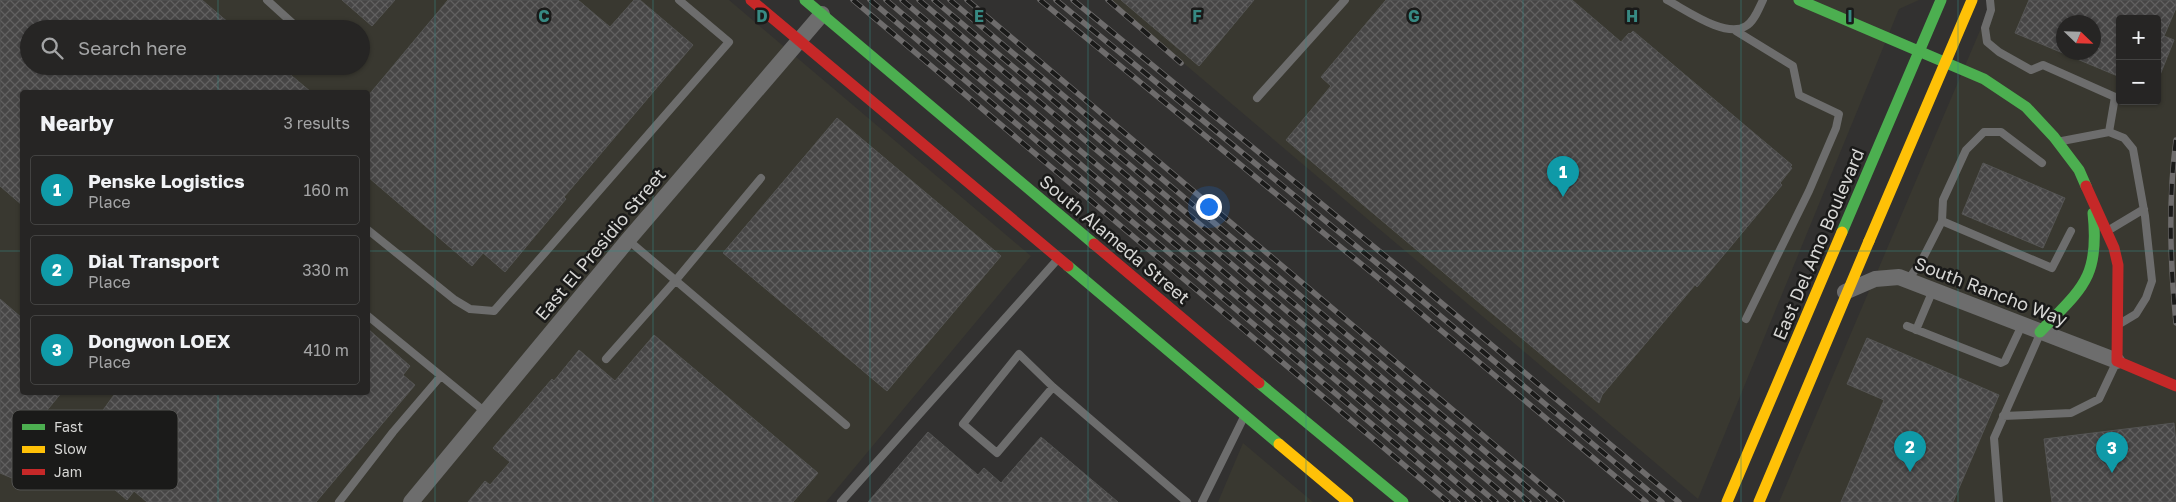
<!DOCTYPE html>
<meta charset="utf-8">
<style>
:root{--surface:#262524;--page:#2e2d2c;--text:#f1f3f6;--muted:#a4a5a6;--line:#424241;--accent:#95b2f1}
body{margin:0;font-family:"Golos Text",sans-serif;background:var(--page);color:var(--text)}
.controls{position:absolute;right:15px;top:15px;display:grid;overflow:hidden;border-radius:5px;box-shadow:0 1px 4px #0004}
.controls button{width:45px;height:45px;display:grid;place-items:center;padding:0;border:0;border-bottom:1px solid var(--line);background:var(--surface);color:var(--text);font:25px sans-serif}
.compass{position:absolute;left:2056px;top:15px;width:45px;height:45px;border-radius:50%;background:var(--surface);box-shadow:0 1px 4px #0004;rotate:113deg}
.you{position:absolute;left:1208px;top:206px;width:18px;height:18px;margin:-12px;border:4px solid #fff;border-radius:50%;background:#1a73e8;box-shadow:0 0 0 8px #1a73e833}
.badge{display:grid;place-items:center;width:32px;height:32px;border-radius:50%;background:var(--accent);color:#fff;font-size:16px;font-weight:700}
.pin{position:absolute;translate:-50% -41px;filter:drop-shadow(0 1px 2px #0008)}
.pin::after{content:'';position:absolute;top:26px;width:18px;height:15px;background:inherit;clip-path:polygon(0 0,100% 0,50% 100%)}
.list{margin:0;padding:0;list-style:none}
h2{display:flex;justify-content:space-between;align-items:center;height:65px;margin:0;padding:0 20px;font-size:21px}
h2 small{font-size:16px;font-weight:400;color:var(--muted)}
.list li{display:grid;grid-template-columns:32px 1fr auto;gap:15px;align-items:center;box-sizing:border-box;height:70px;margin:0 10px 10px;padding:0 10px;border:1px solid var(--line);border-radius:5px}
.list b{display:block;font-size:19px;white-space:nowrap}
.list p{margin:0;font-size:16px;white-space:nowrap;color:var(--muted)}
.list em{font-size:16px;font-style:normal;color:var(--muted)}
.icon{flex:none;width:28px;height:28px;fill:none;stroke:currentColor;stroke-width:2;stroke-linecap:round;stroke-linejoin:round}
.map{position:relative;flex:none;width:2176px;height:502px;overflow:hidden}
.search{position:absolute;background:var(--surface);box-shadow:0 1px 4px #0004;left:20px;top:20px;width:350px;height:55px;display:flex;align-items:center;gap:12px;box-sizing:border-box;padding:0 18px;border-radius:28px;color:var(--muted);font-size:19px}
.panel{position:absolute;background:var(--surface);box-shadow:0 1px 4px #0004;left:20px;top:90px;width:350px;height:305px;border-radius:5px}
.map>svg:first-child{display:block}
</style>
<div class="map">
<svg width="2176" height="502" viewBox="0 0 2176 502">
<defs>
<pattern id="building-cross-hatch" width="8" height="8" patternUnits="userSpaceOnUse" patternTransform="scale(1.25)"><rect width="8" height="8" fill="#474646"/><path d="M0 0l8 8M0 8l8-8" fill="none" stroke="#616060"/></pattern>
</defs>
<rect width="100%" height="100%" fill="#323130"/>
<path fill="#393830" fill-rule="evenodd" d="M0,0H729L1031,256L826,502H0ZM29,29H361V66H29ZM22,92H368V392H22Z
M1109,0H1919L1899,9L1698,499Z
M1993,0H2176V502H1779ZM2120,19H2157V101H2120ZM2064,22H2094V52H2064Z
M1243,443L1313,502H1218Z"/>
<path fill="url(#building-cross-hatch)" stroke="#555554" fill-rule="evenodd" d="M0,0H202L236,29H29V66H280L311,92H22V205L0,186Z
M342,0H395L372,26Z
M448,0H578L610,27L634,0H640L693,45L564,197L566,199L505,272L483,253L472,266L368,177V96Z
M1121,0H1254L1199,66Z
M1386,0H1572L1621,42L1629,33L1630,34L1633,31L1792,165L1790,167L1792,168L1780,183L1782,185L1697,287L1695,285L1602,395L1599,403L1286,140L1331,86L1321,77Z
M2029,0H2176V8L2164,36L2174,40L2158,80L2157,19H2120V77L2015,33ZM2064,22H2094V52H2064Z
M837,118L1001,256L887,391L723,253Z
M1983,163L2065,198L2043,248L1962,214Z
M0,299L22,318V392H62L25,437L35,441L19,481L0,473Z
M368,329L410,366L403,375L415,385L316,502H147L134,491L127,500L76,457L83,448L79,444L116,392H368Z
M654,335L818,473L793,502H468L485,481L490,485L510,462L493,448L552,379L554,381L579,350L615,381Z
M1867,338L1999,395L1953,502H1841L1884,400L1847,384Z
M2174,423L2176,443V502H2052L2044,439Z
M928,432L978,475L984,468L1001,483L1041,437L1118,502H868Z"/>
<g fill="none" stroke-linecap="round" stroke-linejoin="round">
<path stroke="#6d6d6d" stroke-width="8" d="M267,0L299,29
M1667,0C1686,10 1726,39 1746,26C1754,22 1759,8 1763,0
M1990,0L1991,10L1985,28L1987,42L1999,52L2031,70L2043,65L2115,97L2109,132
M1736,31L1793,66L1799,95L1839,114L1836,128L1809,191L1746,319
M1257,98L1345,0
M2062,141L2109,132L2124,138L2133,149L2145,216L2152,281L2146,298L2136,314L2121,323
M1942,221L2052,268L2071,231
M368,230L455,300L470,309L494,311L729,42L679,0
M2109,230L2144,209
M628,240L846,425
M1908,280L1922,260L1942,221L1943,200L1966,150L1984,132H2001L2042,163
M368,316L484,411
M1907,326L2001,363L2005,361L2022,325
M1916,330L1933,290
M606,359L676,280L761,178
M1053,387L997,453L963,424L1019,354L1053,387L1187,502
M2003,416L2071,413L2099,399L2116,363
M339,502L393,432L440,377
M841,502L1057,260
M1202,502L1243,419
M1999,502L1994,438L2040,334"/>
<path stroke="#6d6d6d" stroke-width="16" d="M1845,292L1875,279L1899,277L2117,361
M411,502L628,240L822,14"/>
<path stroke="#4caf50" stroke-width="11" d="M805,0L1094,244
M1799,0L1984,79L2026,107L2054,137L2079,170L2086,186
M1842,232L1941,0
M1068,266L1279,444
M2040,332C2082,288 2100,278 2093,213
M1259,383L1403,502"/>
<path stroke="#ffc107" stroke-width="11" d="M1869,241L1972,0
M1279,444L1348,502
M1727,502L1842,232"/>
<path stroke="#c62828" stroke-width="11" d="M751,0L1068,266
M2086,186L2114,248L2118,265L2117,361L2176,386
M1094,244L1259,383"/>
<g stroke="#6e6c6c" stroke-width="5.5">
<path id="rail" d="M853,0L1448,502
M870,0L1464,502
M886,0L1480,502
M902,0L1496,502
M919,0L1513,502
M934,0L1529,502
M950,0L1545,502
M967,0L1562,502
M1040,0L1388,286L1646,502
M1056,0L1395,278L1662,502
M1073,0L1401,269L1679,502
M1108,0L1181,63
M2176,140C2168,201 2170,262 2176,323"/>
</g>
<use href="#rail" stroke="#1a1a19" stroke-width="4" stroke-dasharray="11" stroke-linecap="butt"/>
<path stroke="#ffc107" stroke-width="11" d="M1759,502L1869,241"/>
</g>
<path fill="none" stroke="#378983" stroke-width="1" stroke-opacity="0.55" d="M218,0V29M435,0V502M653,0V502M870,0V502M1088,0V502M1306,0V502M1523,0V502M1741,0V502M1958,0V502M218,66V92M0,251H22M368,251H2176M218,392V502"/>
<g text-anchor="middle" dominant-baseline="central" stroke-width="5" stroke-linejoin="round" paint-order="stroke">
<g font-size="18" fill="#d7d7d5" stroke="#1a1a19">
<text transform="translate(1115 239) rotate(40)">South Alameda Street</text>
<text transform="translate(600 244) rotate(-50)">East El Presidio Street</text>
<text transform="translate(1818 244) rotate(-67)">East Del Amo Boulevard</text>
<text transform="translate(1991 291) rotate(21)">South Rancho Way</text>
</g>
</g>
<rect x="12" y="410" width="166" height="80" rx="8" fill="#1a1a19" stroke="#535351" stroke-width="1"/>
<rect x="22" y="424" width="23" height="6" fill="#4caf50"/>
<rect x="22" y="446" width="23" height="7" fill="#ffc107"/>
<rect x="22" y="469" width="23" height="6" fill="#c62828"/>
<g font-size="14" fill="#d7d7d5">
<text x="54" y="432">Fast</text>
<text x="54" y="454">Slow</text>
<text x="54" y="477">Jam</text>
</g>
<g font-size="16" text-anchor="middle" font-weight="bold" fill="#378983" stroke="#1a1a19" stroke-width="5" stroke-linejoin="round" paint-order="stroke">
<text x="544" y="22">C</text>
<text x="762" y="22">D</text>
<text x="979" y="22">E</text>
<text x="1197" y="22">F</text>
<text x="1414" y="22">G</text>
<text x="1632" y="22">H</text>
<text x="1850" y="22">I</text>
</g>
</svg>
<div class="controls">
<button>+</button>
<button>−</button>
</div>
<svg class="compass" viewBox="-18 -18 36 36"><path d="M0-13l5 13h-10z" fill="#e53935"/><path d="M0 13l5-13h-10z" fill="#a4a5a6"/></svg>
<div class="you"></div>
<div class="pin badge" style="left:1563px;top:197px;background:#0f9aa8">1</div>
<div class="pin badge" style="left:1910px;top:472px;background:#0f9aa8">2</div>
<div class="pin badge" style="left:2112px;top:473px;background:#0f9aa8">3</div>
<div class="search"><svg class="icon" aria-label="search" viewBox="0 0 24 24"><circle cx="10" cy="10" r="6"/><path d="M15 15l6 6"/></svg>Search here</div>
<section class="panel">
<h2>Nearby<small>3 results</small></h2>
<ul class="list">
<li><span class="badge" style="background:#0f9aa8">1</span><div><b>Penske Logistics</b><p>Place</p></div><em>160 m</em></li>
<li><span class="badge" style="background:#0f9aa8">2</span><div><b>Dial Transport</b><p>Place</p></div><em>330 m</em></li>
<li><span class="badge" style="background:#0f9aa8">3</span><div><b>Dongwon LOEX</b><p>Place</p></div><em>410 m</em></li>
</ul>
</section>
</div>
